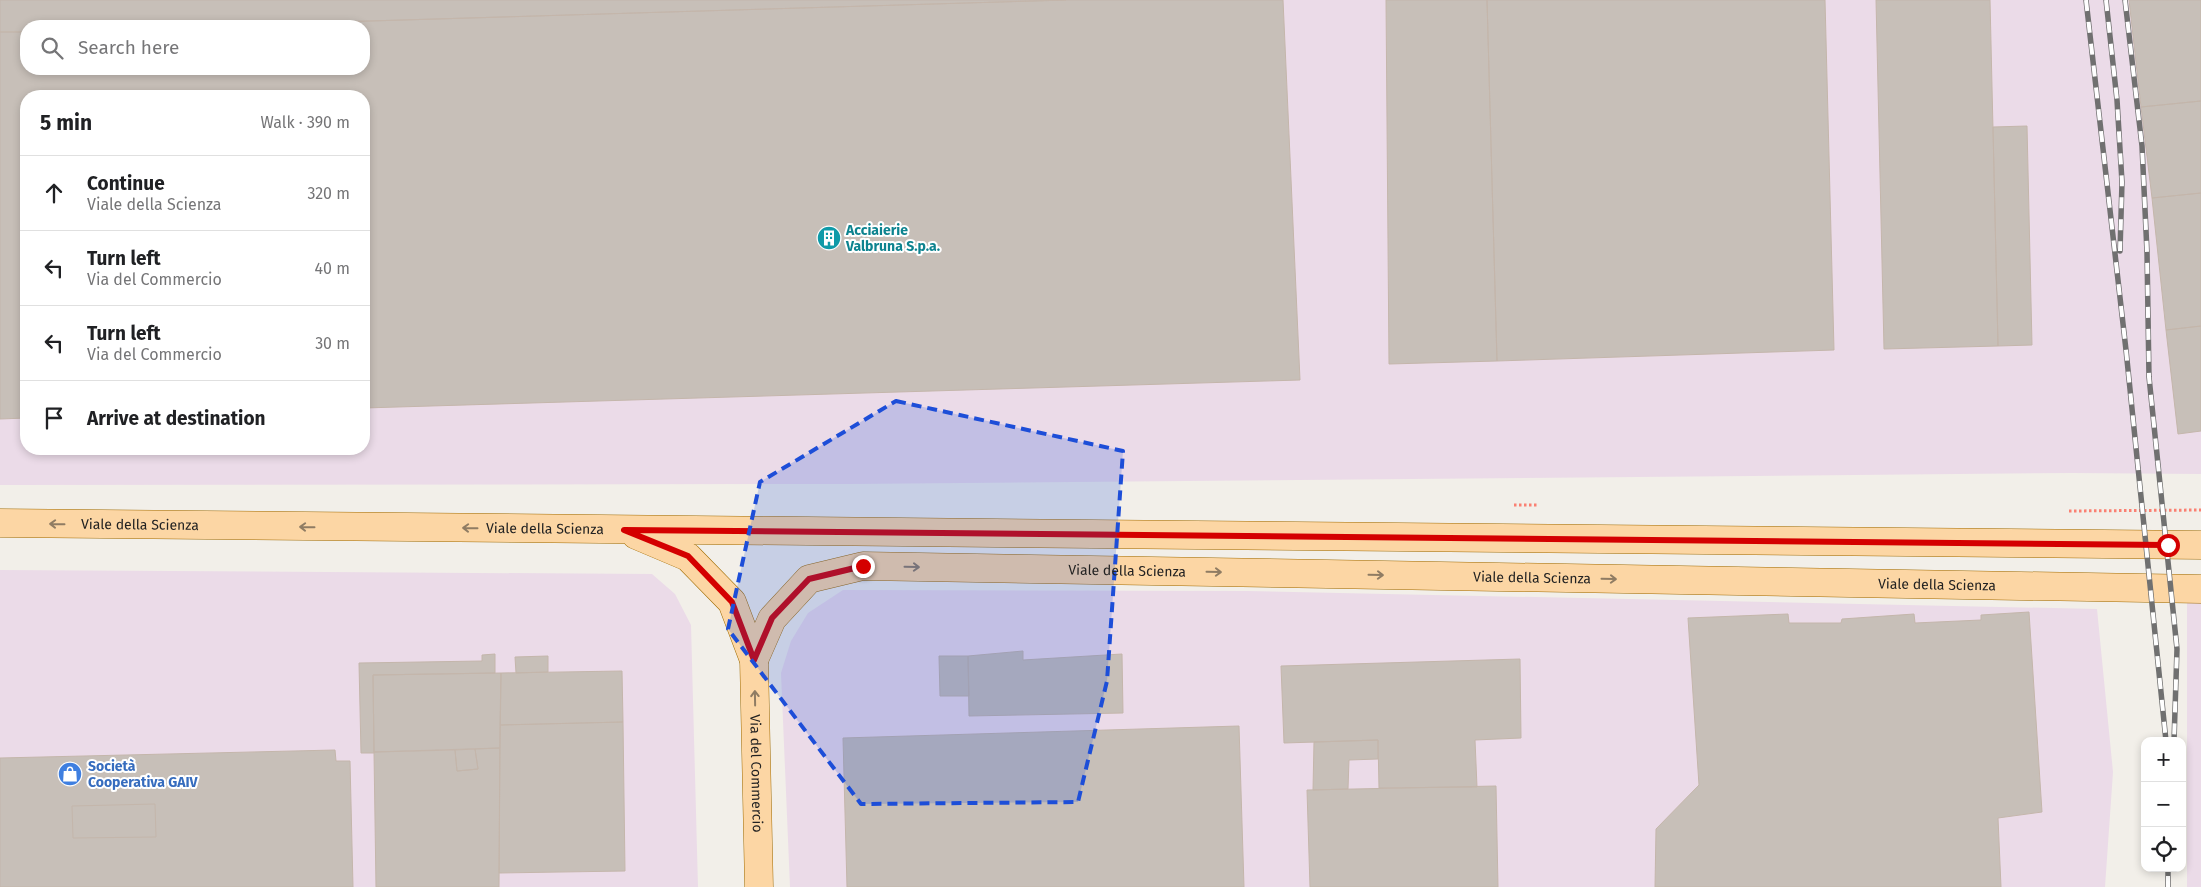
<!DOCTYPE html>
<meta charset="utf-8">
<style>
:root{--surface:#fff;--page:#f6f6f6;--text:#202124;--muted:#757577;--line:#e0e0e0}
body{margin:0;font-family:"Fira Sans",sans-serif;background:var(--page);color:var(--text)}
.controls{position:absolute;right:15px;bottom:15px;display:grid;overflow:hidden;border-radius:10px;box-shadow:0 2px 8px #0003}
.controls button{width:45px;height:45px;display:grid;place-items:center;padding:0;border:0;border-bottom:1px solid var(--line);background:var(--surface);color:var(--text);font:25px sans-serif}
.stop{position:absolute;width:15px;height:15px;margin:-11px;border:4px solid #d40000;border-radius:50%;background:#fff}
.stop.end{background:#d40000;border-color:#fff;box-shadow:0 1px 5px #0008}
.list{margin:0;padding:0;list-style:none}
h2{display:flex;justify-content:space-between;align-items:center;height:65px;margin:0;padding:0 20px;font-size:21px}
h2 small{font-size:16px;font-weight:400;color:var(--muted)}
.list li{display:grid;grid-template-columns:32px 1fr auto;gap:15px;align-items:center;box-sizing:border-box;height:75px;padding:0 20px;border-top:1px solid var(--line)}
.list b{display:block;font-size:19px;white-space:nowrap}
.list p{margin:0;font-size:16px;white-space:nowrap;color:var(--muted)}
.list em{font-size:16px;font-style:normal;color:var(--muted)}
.icon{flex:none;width:28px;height:28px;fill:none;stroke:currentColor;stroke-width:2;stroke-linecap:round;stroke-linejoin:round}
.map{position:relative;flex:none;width:2201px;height:887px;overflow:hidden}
.search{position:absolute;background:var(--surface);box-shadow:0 2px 8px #0003;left:20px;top:20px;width:350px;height:55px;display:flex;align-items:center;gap:12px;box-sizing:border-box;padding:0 18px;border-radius:20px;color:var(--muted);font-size:19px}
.panel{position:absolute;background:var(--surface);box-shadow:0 2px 8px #0003;left:20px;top:90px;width:350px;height:365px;border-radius:20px}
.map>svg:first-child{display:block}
</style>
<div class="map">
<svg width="2201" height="887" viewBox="0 0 2201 887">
<rect width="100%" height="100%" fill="#f2efe9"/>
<path fill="#ebdbe8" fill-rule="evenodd" d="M0,0H2201V474L2072,473L850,484L0,485ZM26,26H364V69H26ZM26,96H364V449H26Z
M0,570L652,574L675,594L691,625L698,887H0Z
M843,590L1247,591L2097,609L2113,772L2105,887H790L781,673L791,641L808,613Z
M2187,602H2201V887H2187Z"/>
<path fill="#c7bfb8" stroke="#c4b6ab" d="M0,0H1066L204,26H26V32H0Z
M1066,0H1283L1300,380L364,408V96H26V418L0,419V32H26V69H364V26H204Z
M1386,0H1487L1497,361L1389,364Z
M1487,0H1825L1834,350L1497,361Z
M1876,0H1990L1998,346L1884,349Z
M2129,0H2201V101L2141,107Z
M2201,101V193L2152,198L2141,107Z
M2027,126L2032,345L1998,346L1993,127Z
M2201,193V326L2166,330L2152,198Z
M2201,326V431L2178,434L2166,330Z
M2029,612L2042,812L1998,818L2001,887H1655L1656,829L1699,785L1688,618L1788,614L1789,623H1841L1842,619L1914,614L1915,623L1981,620V615Z
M1023,651V660L1122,654L1123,713L969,716L968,656Z
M495,654V673L373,675L374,753H361L359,663L482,661V655Z
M548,656V672L516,673L515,657Z
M939,656H968L969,696H940Z
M1520,659L1521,738L1475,740L1477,787L1379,788L1378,740L1284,743L1281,666Z
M622,671L623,722L500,725L501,673Z
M501,673L500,748L374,752L373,675Z
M623,722L625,871L499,873L500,725Z
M1239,726L1244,887H847L843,738Z
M1378,740V759L1349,760L1348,789L1313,790L1314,742Z
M500,748L499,887H376L374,752L455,750L457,771L478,769L475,749Z
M475,749L478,769L457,771L455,750Z
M335,750L336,761H350L353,887H0V758Z
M1496,786L1498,887H1310L1307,790Z
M155,804L156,837L73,838L72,806Z"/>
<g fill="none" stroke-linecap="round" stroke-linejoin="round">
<g stroke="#a06b00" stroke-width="29">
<g id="primary">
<path id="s1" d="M0,523L2201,545"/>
<path id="s2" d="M636,535L688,557L732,602L754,660L759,887"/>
<path id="s3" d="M754,660L772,619L809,579L863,566L2201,589"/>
</g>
</g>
<path stroke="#fa8072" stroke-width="3" stroke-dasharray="2.5 2.5" stroke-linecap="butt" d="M1514,505H1538
M2069,511L2201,510"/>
<use href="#primary" stroke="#fcd6a4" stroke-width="28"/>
<g stroke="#707070" stroke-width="5.5">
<path id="rail" d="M2086,0L2126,350L2166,741
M2106,0L2117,100L2122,182L2120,251
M2125,0L2142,146L2147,252L2149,377L2177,649L2174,741
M2168,887V868"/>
</g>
<use href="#rail" stroke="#fff" stroke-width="4" stroke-dasharray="11" stroke-linecap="butt"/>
</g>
<defs><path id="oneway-shaft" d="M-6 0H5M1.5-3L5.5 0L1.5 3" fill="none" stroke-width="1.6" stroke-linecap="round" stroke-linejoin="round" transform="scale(1.25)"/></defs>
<g stroke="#8f7c63">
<use href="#oneway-shaft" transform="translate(57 524) rotate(-179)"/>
<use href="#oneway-shaft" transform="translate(307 527) rotate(-179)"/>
<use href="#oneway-shaft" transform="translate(470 528) rotate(-179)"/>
<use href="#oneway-shaft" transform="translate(912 567) rotate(1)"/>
<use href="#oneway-shaft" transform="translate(1214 572) rotate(1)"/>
<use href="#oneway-shaft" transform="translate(1376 575) rotate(1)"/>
<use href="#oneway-shaft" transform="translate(1609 579) rotate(1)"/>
<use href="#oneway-shaft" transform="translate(755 698) rotate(-91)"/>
</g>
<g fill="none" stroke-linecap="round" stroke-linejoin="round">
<path stroke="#d40000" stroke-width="6" d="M863,566L809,579L772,618L754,660L732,602L688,556L624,530L2168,545"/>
</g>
<path fill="#1d4ed8" fill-opacity="0.2" stroke="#1d4ed8" stroke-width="4" stroke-dasharray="10 6" stroke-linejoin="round" d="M896,401L1123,451L1107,681L1078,802L861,804L728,629L760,482Z"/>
<defs>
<g id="building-disc" transform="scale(1.25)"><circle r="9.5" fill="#0f9aa8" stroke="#fff"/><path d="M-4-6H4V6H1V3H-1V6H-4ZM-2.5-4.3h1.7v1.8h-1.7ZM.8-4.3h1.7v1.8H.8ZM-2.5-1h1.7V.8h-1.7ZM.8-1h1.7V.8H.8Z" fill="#fff"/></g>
<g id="shop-disc" transform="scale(1.25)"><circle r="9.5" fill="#3f7fe0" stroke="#fff"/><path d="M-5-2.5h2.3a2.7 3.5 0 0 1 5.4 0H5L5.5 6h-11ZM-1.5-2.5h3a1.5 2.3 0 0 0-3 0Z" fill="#fff"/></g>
</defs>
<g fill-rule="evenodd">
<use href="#building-disc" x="829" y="238"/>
<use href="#shop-disc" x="70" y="774"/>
</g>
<g text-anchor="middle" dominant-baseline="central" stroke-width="4" stroke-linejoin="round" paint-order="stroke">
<g font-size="14" font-weight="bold" fill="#0d838f" stroke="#fff" text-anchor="start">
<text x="846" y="230">Acciaierie<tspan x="846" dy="16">Valbruna S.p.a.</tspan></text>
</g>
<g font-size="14" fill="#222" stroke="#fff">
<text stroke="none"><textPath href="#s1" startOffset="140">Viale della Scienza</textPath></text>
<text stroke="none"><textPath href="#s1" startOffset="545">Viale della Scienza</textPath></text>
<text stroke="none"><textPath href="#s3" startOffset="419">Viale della Scienza</textPath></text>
<text stroke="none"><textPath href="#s3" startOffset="824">Viale della Scienza</textPath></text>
<text stroke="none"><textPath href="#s3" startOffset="1229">Viale della Scienza</textPath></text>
<text stroke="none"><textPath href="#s2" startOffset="295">Via del Commercio</textPath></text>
</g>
<g font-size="14" font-weight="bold" fill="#366cbe" stroke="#fff" text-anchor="start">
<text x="88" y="766">Società<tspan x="88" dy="16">Cooperativa GAIV</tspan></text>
</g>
</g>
</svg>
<div class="controls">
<button>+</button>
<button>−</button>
<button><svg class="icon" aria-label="locate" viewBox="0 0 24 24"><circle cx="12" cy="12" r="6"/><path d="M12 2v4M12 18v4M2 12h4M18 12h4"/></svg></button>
</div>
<div class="stop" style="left:2168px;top:545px"></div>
<div class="stop end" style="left:863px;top:566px"></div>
<div class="search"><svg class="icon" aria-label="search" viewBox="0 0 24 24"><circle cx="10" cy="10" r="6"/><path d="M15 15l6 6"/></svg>Search here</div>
<section class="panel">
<h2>5 min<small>Walk · 390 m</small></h2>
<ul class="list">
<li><svg class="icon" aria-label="ahead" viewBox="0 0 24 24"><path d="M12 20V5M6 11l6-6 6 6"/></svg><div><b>Continue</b><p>Viale della Scienza</p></div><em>320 m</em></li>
<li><svg class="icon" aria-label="left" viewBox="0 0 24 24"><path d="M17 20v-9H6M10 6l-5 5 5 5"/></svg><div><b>Turn left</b><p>Via del Commercio</p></div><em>40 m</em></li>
<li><svg class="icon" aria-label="left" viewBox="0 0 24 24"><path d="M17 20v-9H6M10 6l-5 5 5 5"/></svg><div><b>Turn left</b><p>Via del Commercio</p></div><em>30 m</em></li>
<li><svg class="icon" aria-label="arrive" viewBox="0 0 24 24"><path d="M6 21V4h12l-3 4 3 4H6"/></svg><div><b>Arrive at destination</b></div></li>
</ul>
</section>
</div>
